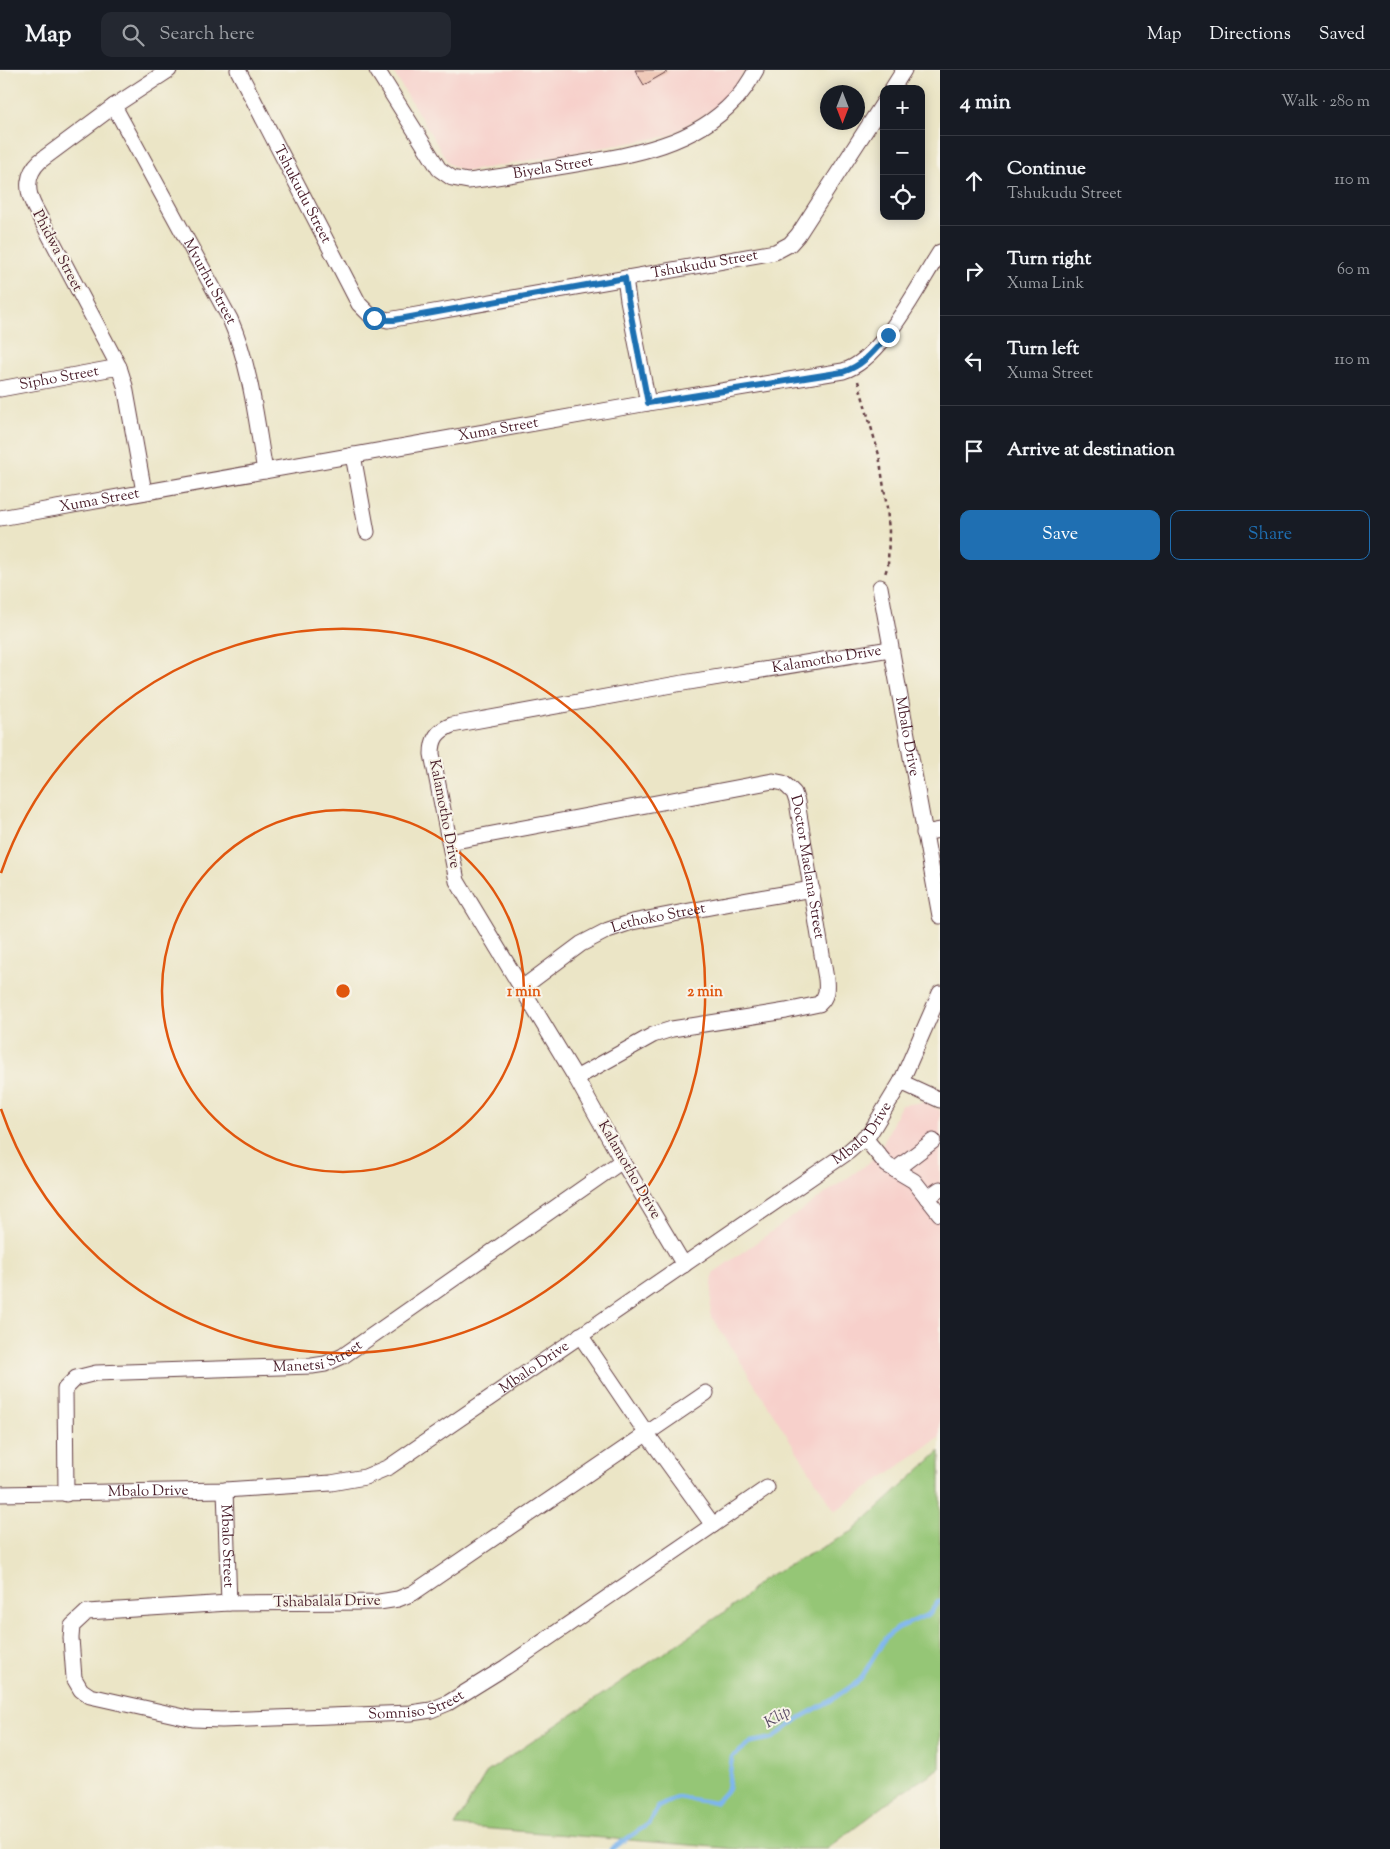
<!DOCTYPE html>
<meta charset="utf-8">
<style>
:root{--surface:#171b24;--page:#242831;--text:#f1f3f6;--muted:#9ea1a6;--line:#363941;--accent:#1f6fb2}
body{margin:0;font-family:"Sorts Mill Goudy",serif;background:var(--page);color:var(--text)}
.controls{position:absolute;right:15px;top:15px;display:grid;overflow:hidden;border-radius:10px;box-shadow:0 2px 12px #0003}
.controls button{width:45px;height:45px;display:grid;place-items:center;padding:0;border:0;border-bottom:1px solid var(--line);background:var(--surface);color:var(--text);font:25px sans-serif}
.compass{position:absolute;left:820px;top:15px;width:45px;height:45px;border-radius:50%;background:var(--surface);box-shadow:0 2px 12px #0003;rotate:180deg}
.stop{position:absolute;width:15px;height:15px;margin:-11px;border:4px solid #1f6fb2;border-radius:50%;background:#fff}
.stop.end{background:#1f6fb2;border-color:#fff;box-shadow:0 1px 5px #0008}
.list{margin:0;padding:0;list-style:none}
h2{display:flex;justify-content:space-between;align-items:center;height:65px;margin:0;padding:0 20px;font-size:21px}
h2 small{font-size:16px;font-weight:400;color:var(--muted)}
.list li{display:grid;grid-template-columns:32px 1fr auto;gap:15px;align-items:center;box-sizing:border-box;height:90px;padding:0 20px;border-top:1px solid var(--line)}
.list b{display:block;font-size:19px;white-space:nowrap}
.list p{margin:0;font-size:16px;white-space:nowrap;color:var(--muted)}
.list em{font-size:16px;font-style:normal;color:var(--muted)}
.actions{display:flex;gap:10px;padding:15px 20px}
.actions a{flex:1;padding:11px 0;border:1px solid var(--accent);border-radius:10px;text-align:center;font-size:18px;color:var(--accent)}
.actions .main{background:var(--accent);color:#fff}
.icon{flex:none;width:28px;height:28px;fill:none;stroke:currentColor;stroke-width:2;stroke-linecap:round;stroke-linejoin:round}
.map{position:relative;flex:none;width:940px;height:1779px;overflow:hidden}
header{display:flex;align-items:center;gap:30px;box-sizing:border-box;height:70px;padding:0 25px;background:var(--surface);border-bottom:1px solid var(--line)}
header strong{font-size:24px}
nav{display:flex;gap:28px;margin-inline-start:auto;font-size:18px}
.search{width:350px;height:45px;background:var(--page);display:flex;align-items:center;gap:12px;box-sizing:border-box;padding:0 18px;border-radius:10px;color:var(--muted);font-size:19px}
main{display:flex}
aside{flex:1;background:var(--surface)}
.map>svg:first-child{display:block}
</style>
<header>
<strong>Map</strong>
<div class="search"><svg class="icon" aria-label="search" viewBox="0 0 24 24"><circle cx="10" cy="10" r="6"/><path d="M15 15l6 6"/></svg>Search here</div>
<nav><a>Map</a><a>Directions</a><a>Saved</a></nav>
</header>
<main>
<div class="map">
<svg width="940" height="1779" viewBox="0 0 940 1779">
<rect width="100%" height="100%" fill="#f7f3e8"/>
<filter id="ink" filterUnits="userSpaceOnUse"><feTurbulence type="fractalNoise" baseFrequency=".02" numOctaves="2"/><feDisplacementMap in="SourceGraphic" scale="10" xChannelSelector="R" yChannelSelector="G"/><feConvolveMatrix kernelMatrix="1 2 1 2 8 2 1 2 1" color-interpolation-filters="sRGB"/></filter>
<filter id="wash" filterUnits="userSpaceOnUse"><feTurbulence type="fractalNoise" baseFrequency=".0096" numOctaves="4" result="noise"/><feDisplacementMap in="SourceGraphic" scale="20" xChannelSelector="R" yChannelSelector="G"/><feGaussianBlur stdDeviation="1.12" result="paint"/><feColorMatrix in="noise" values="0 0 0 0 0 0 0 0 0 0 0 0 0 0 0 0 0 1.4 0 .05"/><feComposite in="paint" operator="in"/></filter>
<g filter="url(#wash)">
<rect width="100%" height="100%" fill="#ebe5c6"/>
<path fill="#f7d0cb" d="M392,0H745L726,31L669,66L464,102L449,94Z
M924,1032L940,1040V1367L835,1441L710,1244L713,1203L877,1087L901,1035Z"/>
<path fill="#95c676" stroke="#707250" d="M940,1381V1698L901,1723L827,1779H739L455,1756L487,1702L738,1533L761,1510L853,1461Z"/>
<g fill="none" stroke-linecap="round" stroke-linejoin="round">
<path stroke="#7eb6ee" stroke-width="4.5" d="M611,1779L650,1753L658,1737L678,1727L715,1733L728,1719L732,1687L752,1672L773,1668L801,1647L830,1631L860,1610L886,1567L898,1558L929,1544L938,1532H940"/>
</g>
<g id="blocks">
<path fill="#ebb39f" d="M635,0H670L644,15Z"/>
</g>
</g>
<g filter="url(#ink)">
<use href="#blocks" fill-opacity="0" stroke="#623d42" stroke-width="1"/>
<g fill="none" stroke-linecap="round" stroke-linejoin="round">
<g stroke="#623d42" stroke-width="17">
<g id="minor">
<path id="s1" d="M238,0L359,234L370,245L388,250L775,182L790,174L798,165L884,32"/>
<path id="s2" d="M377,0L439,99L452,108L468,111C502,107 536,100 570,95C629,85 691,77 734,31C743,22 750,11 756,0"/>
<path d="M892,19L904,0"/>
<path id="s3" d="M114,36L230,249C251,297 256,350 265,401"/>
<path d="M625,208L628,230L648,333"/>
<path id="s4" d="M0,319L119,297"/>
<path d="M353,385L367,462"/>
<path d="M144,422L125,316L119,297L34,136C26,120 26,104 40,91L114,36L169,0"/>
<path id="s5" d="M0,448L648,333L843,301C882,290 918,216 940,182"/>
<path id="s6" d="M880,517L940,846"/>
<path d="M924,763L940,760"/>
<path id="s7" d="M450,772L773,711L783,713L788,717L794,723L797,732L826,909C827,919 827,927 819,934L786,941L672,959L653,965L576,1008"/>
<path id="s8" d="M522,918L581,874L608,860L632,852L742,831L812,819"/>
<path d="M901,1012L940,1030"/>
<path d="M864,1067L887,1095L914,1111L940,1144"/>
<path d="M895,1100L933,1071"/>
<path d="M927,1128L940,1119"/>
<path id="s9" d="M684,1195L622,1091L576,1008L457,811L432,684C432,669 437,661 452,655L677,614L890,579"/>
<path d="M580,1265L647,1364L713,1455"/>
<path id="s10" d="M706,1323L413,1523L398,1529L379,1532L229,1533L87,1542L72,1556L71,1568L74,1608L81,1620L90,1626L193,1649L222,1650L411,1643L431,1640L448,1633L506,1597L767,1418"/>
<path id="s11" d="M225,1420L229,1533"/>
<path id="s12" d="M0,1424L225,1420L331,1413L365,1407L389,1397L848,1082L870,1063L901,1012L940,923"/>
<path id="s13" d="M66,1424L65,1319L76,1308L96,1303L312,1296L325,1294L343,1286L622,1091"/>
</g>
</g>
<path stroke="#623d42" stroke-width="2.5" stroke-dasharray="4 4" stroke-linecap="butt" d="M858,311L879,385L887,438L889,461L888,495L885,504"/>
<use href="#minor" stroke="#fff" stroke-width="15"/>
</g>
</g>
<g fill="none" stroke-linecap="round" stroke-linejoin="round" filter="url(#ink)">
<path stroke="#1f6fb2" stroke-width="6" d="M374,248L384,250H394L625,208L628,230L648,333L843,302C863,296 875,280 888,265"/>
</g>
<g fill="none" stroke="#e0560e" stroke-width="2.5">
<circle cx="343" cy="921" r="181"/>
<path d="M1 803A362 362 0 1 1 1 1039"/>
</g>
<g text-anchor="middle" dominant-baseline="central" stroke-width="4" stroke-linejoin="round" paint-order="stroke">
<g font-size="15" fill="#4a1f2b" stroke="#f7f3e8">
<text stroke="none"><textPath href="#s2" startOffset="235">Biyela Street</textPath></text>
<text stroke="none"><textPath href="#s1" startOffset="140">Tshukudu Street</textPath></text>
<text transform="translate(57 181) rotate(62)">Phidwa Street</text>
<text stroke="none"><textPath href="#s1" startOffset="619">Tshukudu Street</textPath></text>
<text stroke="none"><textPath href="#s3" startOffset="200">Mvurhu Street</textPath></text>
<text stroke="none"><textPath href="#s4" startOffset="60">Sipho Street</textPath></text>
<text stroke="none"><textPath href="#s5" startOffset="506">Xuma Street</textPath></text>
<text stroke="none"><textPath href="#s5" startOffset="101">Xuma Street</textPath></text>
<text stroke="none"><textPath href="#s9" startOffset="994">Kalamotho Drive</textPath></text>
<text stroke="none"><textPath href="#s6" startOffset="152">Mbalo Drive</textPath></text>
<text transform="translate(444 744) rotate(79)">Kalamotho Drive</text>
<text stroke="none"><textPath href="#s7" startOffset="429">Doctor Maelana Street</textPath></text>
<text stroke="none"><textPath href="#s8" startOffset="156">Lethoko Street</textPath></text>
<text stroke="none"><textPath href="#s12" startOffset="972">Mbalo Drive</textPath></text>
<text transform="translate(629 1100) rotate(60)">Kalamotho Drive</text>
<text stroke="none"><textPath href="#s13" startOffset="365">Manetsi Street</textPath></text>
<text stroke="none"><textPath href="#s12" startOffset="568">Mbalo Drive</textPath></text>
<text stroke="none"><textPath href="#s12" startOffset="148">Mbalo Drive</textPath></text>
<text stroke="none"><textPath href="#s11" startOffset="56">Mbalo Street</textPath></text>
<text transform="translate(327 1532) rotate(-1)">Tshabalala Drive</text>
<text stroke="none"><textPath href="#s10" startOffset="1110">Somniso Street</textPath></text>
</g>
<g font-size="16" font-style="italic" fill="#5a4c66" stroke="#f7f3e8">
<text transform="translate(778 1648) rotate(-30)">Klip</text>
</g>
</g>
<circle cx="343" cy="921" r="8" fill="#e0560e" stroke="#f7f3e8" stroke-width="2.5"/>
<g font-size="15" text-anchor="middle" font-weight="bold" fill="#e0560e" stroke="#f7f3e8" stroke-width="4" stroke-linejoin="round" paint-order="stroke">
<text x="524" y="926">1 min</text>
<text x="705" y="926">2 min</text>
</g>
</svg>
<div class="controls">
<button>+</button>
<button>−</button>
<button><svg class="icon" aria-label="locate" viewBox="0 0 24 24"><circle cx="12" cy="12" r="6"/><path d="M12 2v4M12 18v4M2 12h4M18 12h4"/></svg></button>
</div>
<svg class="compass" viewBox="-18 -18 36 36"><path d="M0-13l5 13h-10z" fill="#e53935"/><path d="M0 13l5-13h-10z" fill="#9ea1a6"/></svg>
<div class="stop" style="left:374px;top:248px"></div>
<div class="stop end" style="left:888px;top:265px"></div>
</div>
<aside>
<h2>4 min<small>Walk · 280 m</small></h2>
<ul class="list">
<li><svg class="icon" aria-label="ahead" viewBox="0 0 24 24"><path d="M12 20V5M6 11l6-6 6 6"/></svg><div><b>Continue</b><p>Tshukudu Street</p></div><em>110 m</em></li>
<li><svg class="icon" aria-label="right" viewBox="0 0 24 24"><path d="M7 20v-9h11M14 6l5 5-5 5"/></svg><div><b>Turn right</b><p>Xuma Link</p></div><em>60 m</em></li>
<li><svg class="icon" aria-label="left" viewBox="0 0 24 24"><path d="M17 20v-9H6M10 6l-5 5 5 5"/></svg><div><b>Turn left</b><p>Xuma Street</p></div><em>110 m</em></li>
<li><svg class="icon" aria-label="arrive" viewBox="0 0 24 24"><path d="M6 21V4h12l-3 4 3 4H6"/></svg><div><b>Arrive at destination</b></div></li>
</ul>
<div class="actions"><a class="main">Save</a><a>Share</a></div>
</aside>
</main>
